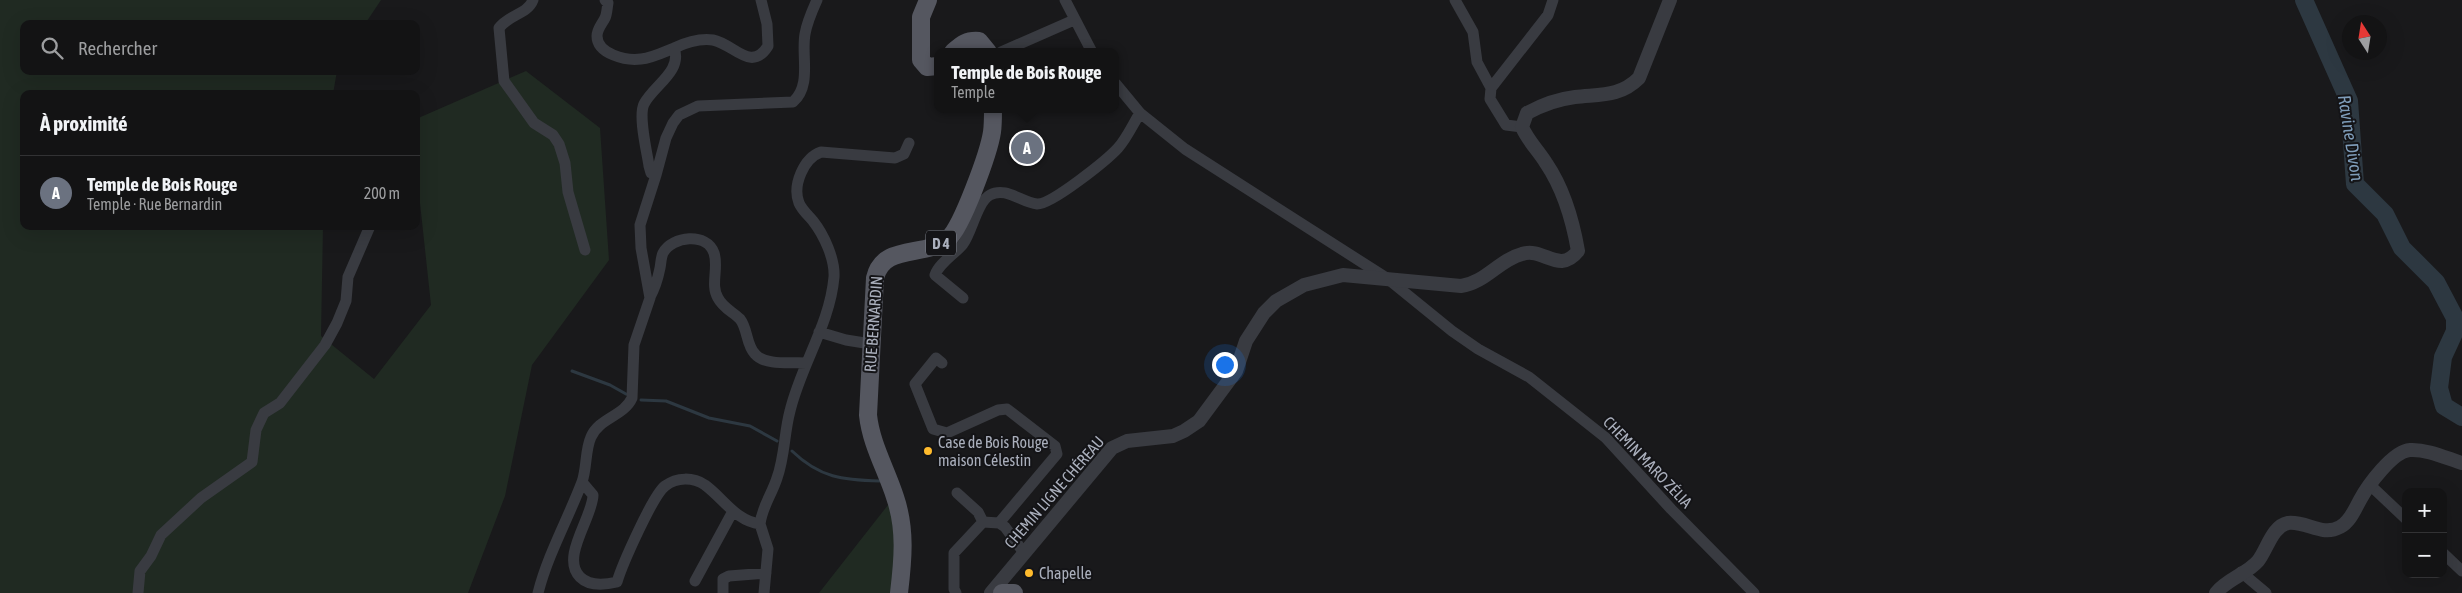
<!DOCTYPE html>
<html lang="fr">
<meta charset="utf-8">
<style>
:root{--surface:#131314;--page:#202022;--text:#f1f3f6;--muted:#9d9ea0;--line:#323234;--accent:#1a73e8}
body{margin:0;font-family:"Asap Condensed",sans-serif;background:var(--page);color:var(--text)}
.controls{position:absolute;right:15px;bottom:15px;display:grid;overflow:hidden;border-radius:10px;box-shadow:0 5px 20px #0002}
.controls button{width:45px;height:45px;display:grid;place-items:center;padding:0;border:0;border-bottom:1px solid var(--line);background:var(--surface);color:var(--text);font:25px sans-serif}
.compass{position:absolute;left:2342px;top:15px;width:45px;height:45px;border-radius:50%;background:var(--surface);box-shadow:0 5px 20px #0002;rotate:348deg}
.you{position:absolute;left:1224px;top:364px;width:18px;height:18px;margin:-12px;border:4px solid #fff;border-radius:50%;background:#1a73e8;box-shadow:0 0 0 8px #1a73e833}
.badge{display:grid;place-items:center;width:32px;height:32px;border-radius:50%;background:var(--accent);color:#fff;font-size:16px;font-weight:700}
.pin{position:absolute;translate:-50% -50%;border:2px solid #fff;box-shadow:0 1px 5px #0006}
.popup{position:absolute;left:934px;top:48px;width:185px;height:65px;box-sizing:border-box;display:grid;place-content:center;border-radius:10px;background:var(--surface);filter:drop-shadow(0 1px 4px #0005);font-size:16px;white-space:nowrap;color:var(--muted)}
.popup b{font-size:19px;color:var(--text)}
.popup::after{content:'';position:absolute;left:50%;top:100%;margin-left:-10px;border:10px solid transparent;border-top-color:var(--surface)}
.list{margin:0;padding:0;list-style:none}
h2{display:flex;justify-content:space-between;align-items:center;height:65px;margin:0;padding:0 20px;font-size:21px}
h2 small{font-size:16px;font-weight:400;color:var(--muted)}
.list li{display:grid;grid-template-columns:32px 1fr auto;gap:15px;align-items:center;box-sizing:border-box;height:75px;padding:0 20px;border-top:1px solid var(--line)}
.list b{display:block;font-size:19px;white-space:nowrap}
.list p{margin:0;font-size:16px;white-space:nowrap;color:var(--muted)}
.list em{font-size:16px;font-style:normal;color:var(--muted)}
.icon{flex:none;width:28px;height:28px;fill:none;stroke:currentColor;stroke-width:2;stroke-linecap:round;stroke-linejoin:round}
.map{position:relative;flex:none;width:2462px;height:593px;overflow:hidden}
.search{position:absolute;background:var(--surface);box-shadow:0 5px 20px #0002;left:20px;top:20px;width:400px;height:55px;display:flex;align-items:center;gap:12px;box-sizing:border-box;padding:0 18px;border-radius:10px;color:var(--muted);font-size:19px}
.panel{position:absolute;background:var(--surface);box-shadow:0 5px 20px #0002;left:20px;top:90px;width:400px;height:140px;border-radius:10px}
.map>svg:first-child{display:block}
</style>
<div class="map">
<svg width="2462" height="593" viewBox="0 0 2462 593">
<rect width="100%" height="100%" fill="#19191b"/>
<path fill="#202a22" d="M0,0H381L365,24H24V71H337L333,94H24V226H323L321,336L374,379L431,305L416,166V119L526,71L600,128L609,260L532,365L505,496L468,593H0Z
M895,496L899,593H819Z"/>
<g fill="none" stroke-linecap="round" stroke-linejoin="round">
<path stroke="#2d3841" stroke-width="3" d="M572,371L610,385L626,394
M641,400L666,401L709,418L750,426L777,441
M792,451C820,478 843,480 880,481"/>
<path stroke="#2d3841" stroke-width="18" d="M2304,0L2349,101L2355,184L2385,214L2402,248L2436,282L2455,318V331L2443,357L2439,388L2444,406L2462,417"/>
<path stroke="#393b41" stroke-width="11" d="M533,0C528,14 508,15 499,28L504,81L534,123L553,135L559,144L565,163L568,192L585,250
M605,0L608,3C607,8 607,14 605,18C602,24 597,29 597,36C597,54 626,61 641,59C652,58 664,52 674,48
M1065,0L1092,52
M1455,0L1473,32L1477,62L1491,88
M1001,52L1074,20
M1116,84L1140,113L1185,149L1388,279L1452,331L1478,349L1529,377L1606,438L1671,509L1754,593
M1522,127L1506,125L1490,99L1491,88L1548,15L1553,0
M656,175L651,173L649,166C647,152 638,116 644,104C653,86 683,71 674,48C687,42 699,38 713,40C734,44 751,73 768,46L767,24L761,0
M650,297C655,288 658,278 660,268C661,263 661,257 663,253C672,236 707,232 714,253C719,267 710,285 718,298C723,308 733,312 740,319C748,329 746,345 755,354C765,366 792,362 806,363
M963,298L935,275C939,263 955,254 963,244C972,232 977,202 990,195C1006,186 1022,203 1037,204C1051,205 1107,160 1118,148C1127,138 1133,124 1140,113
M819,332L846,340L871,344
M942,363L936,358L915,384L933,429L947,433L998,410L1007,409L1055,446L1057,454L999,523L1005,527L1024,553
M582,482L593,495C593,517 560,557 580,577C589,586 605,585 617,582C622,565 653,495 665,486C677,477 693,477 705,485C724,499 736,521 760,524L768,549L764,593
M2369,484L2406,519
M957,493L978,512L983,522
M760,524C762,507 772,494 777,478C785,456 784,433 790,411C801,365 830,324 834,277C835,259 824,235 813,221C808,215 802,210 799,203C792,185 804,158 821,152L895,158L904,154L909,143
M2443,553L2462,571
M2241,572L2266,593
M695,581L733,511
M138,593L140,571L151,556L161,535L201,498L252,462L256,430L264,413L280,403L325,345L337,323L346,301L348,277L370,226
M538,593C548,554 568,519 582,482C587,468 585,450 591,437C599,418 624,416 632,398L634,345L650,298L641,248L640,225L656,175L666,138L673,123L679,115L698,106L793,102C812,85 801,56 805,34C807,22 812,11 817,0
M723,593V579L729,576L766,573
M956,593L954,589V553L983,522L999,523"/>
<path stroke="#393b41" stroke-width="14" d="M991,593L1112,448L1127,441L1173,436L1184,431L1199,421L1236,371L1246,341L1264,313L1276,301L1304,285L1343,275L1461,286C1485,283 1499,260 1522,254C1544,247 1559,275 1578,251C1573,222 1563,188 1546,163C1538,150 1528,141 1522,127L1527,113C1542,105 1558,99 1575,97C1600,94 1620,97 1639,78L1670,0
M2216,593C2227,579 2247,574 2258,561C2267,550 2272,526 2288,523C2307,521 2322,537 2340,527C2350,522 2355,509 2360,500C2368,485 2393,451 2410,450C2427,449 2446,458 2462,463"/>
<path stroke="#555760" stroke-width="18" d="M928,0L921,17V60L927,67L938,66
M953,52C962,44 967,40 979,41L988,52
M899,593C903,560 906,529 895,497C886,469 871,444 868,415L875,278C883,243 925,258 948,239C962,227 989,152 992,132C993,125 993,117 993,109
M1002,593H1014"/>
</g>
<g fill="#ffbb2d" stroke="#141417" stroke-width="2">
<circle cx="928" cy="451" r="5"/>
<circle cx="1029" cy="573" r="5"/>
</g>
<g text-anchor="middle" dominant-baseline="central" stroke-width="4" stroke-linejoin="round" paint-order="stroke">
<rect fill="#141417" stroke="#7d808a" stroke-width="1" x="926" y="230.5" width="30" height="25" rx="4"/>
<g font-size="15" font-weight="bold" fill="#aaafbc">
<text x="941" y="243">D 4</text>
</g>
<g font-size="16" fill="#aaafbc" stroke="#141417">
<text transform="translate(873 324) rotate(-86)">RUE BERNARDIN</text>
<text transform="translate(1648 462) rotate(46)">CHEMIN MARO ZÉLIA</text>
<text transform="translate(1054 492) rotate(-49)">CHEMIN LIGNE CHÉREAU</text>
</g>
<g font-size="16" fill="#aaafbc" stroke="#141417" text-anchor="start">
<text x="938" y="442">Case de Bois Rouge<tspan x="938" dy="18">maison Célestin</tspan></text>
<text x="1039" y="573">Chapelle</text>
</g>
<g font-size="18" font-style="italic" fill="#7f9dba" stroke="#141417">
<text transform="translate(2351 138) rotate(81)">Ravine Divon</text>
</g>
</g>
</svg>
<div class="controls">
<button>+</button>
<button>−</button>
</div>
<svg class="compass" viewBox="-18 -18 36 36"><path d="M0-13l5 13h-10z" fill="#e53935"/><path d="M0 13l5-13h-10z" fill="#9d9ea0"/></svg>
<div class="you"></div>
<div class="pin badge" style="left:1027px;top:148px;background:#6b7280">A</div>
<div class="popup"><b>Temple de Bois Rouge</b>Temple</div>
<div class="search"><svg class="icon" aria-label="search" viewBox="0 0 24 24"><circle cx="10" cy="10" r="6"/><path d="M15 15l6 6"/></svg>Rechercher</div>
<section class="panel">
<h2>À proximité<small></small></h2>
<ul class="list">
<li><span class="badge" style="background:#6b7280">A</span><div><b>Temple de Bois Rouge</b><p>Temple · Rue Bernardin</p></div><em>200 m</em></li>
</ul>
</section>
</div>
